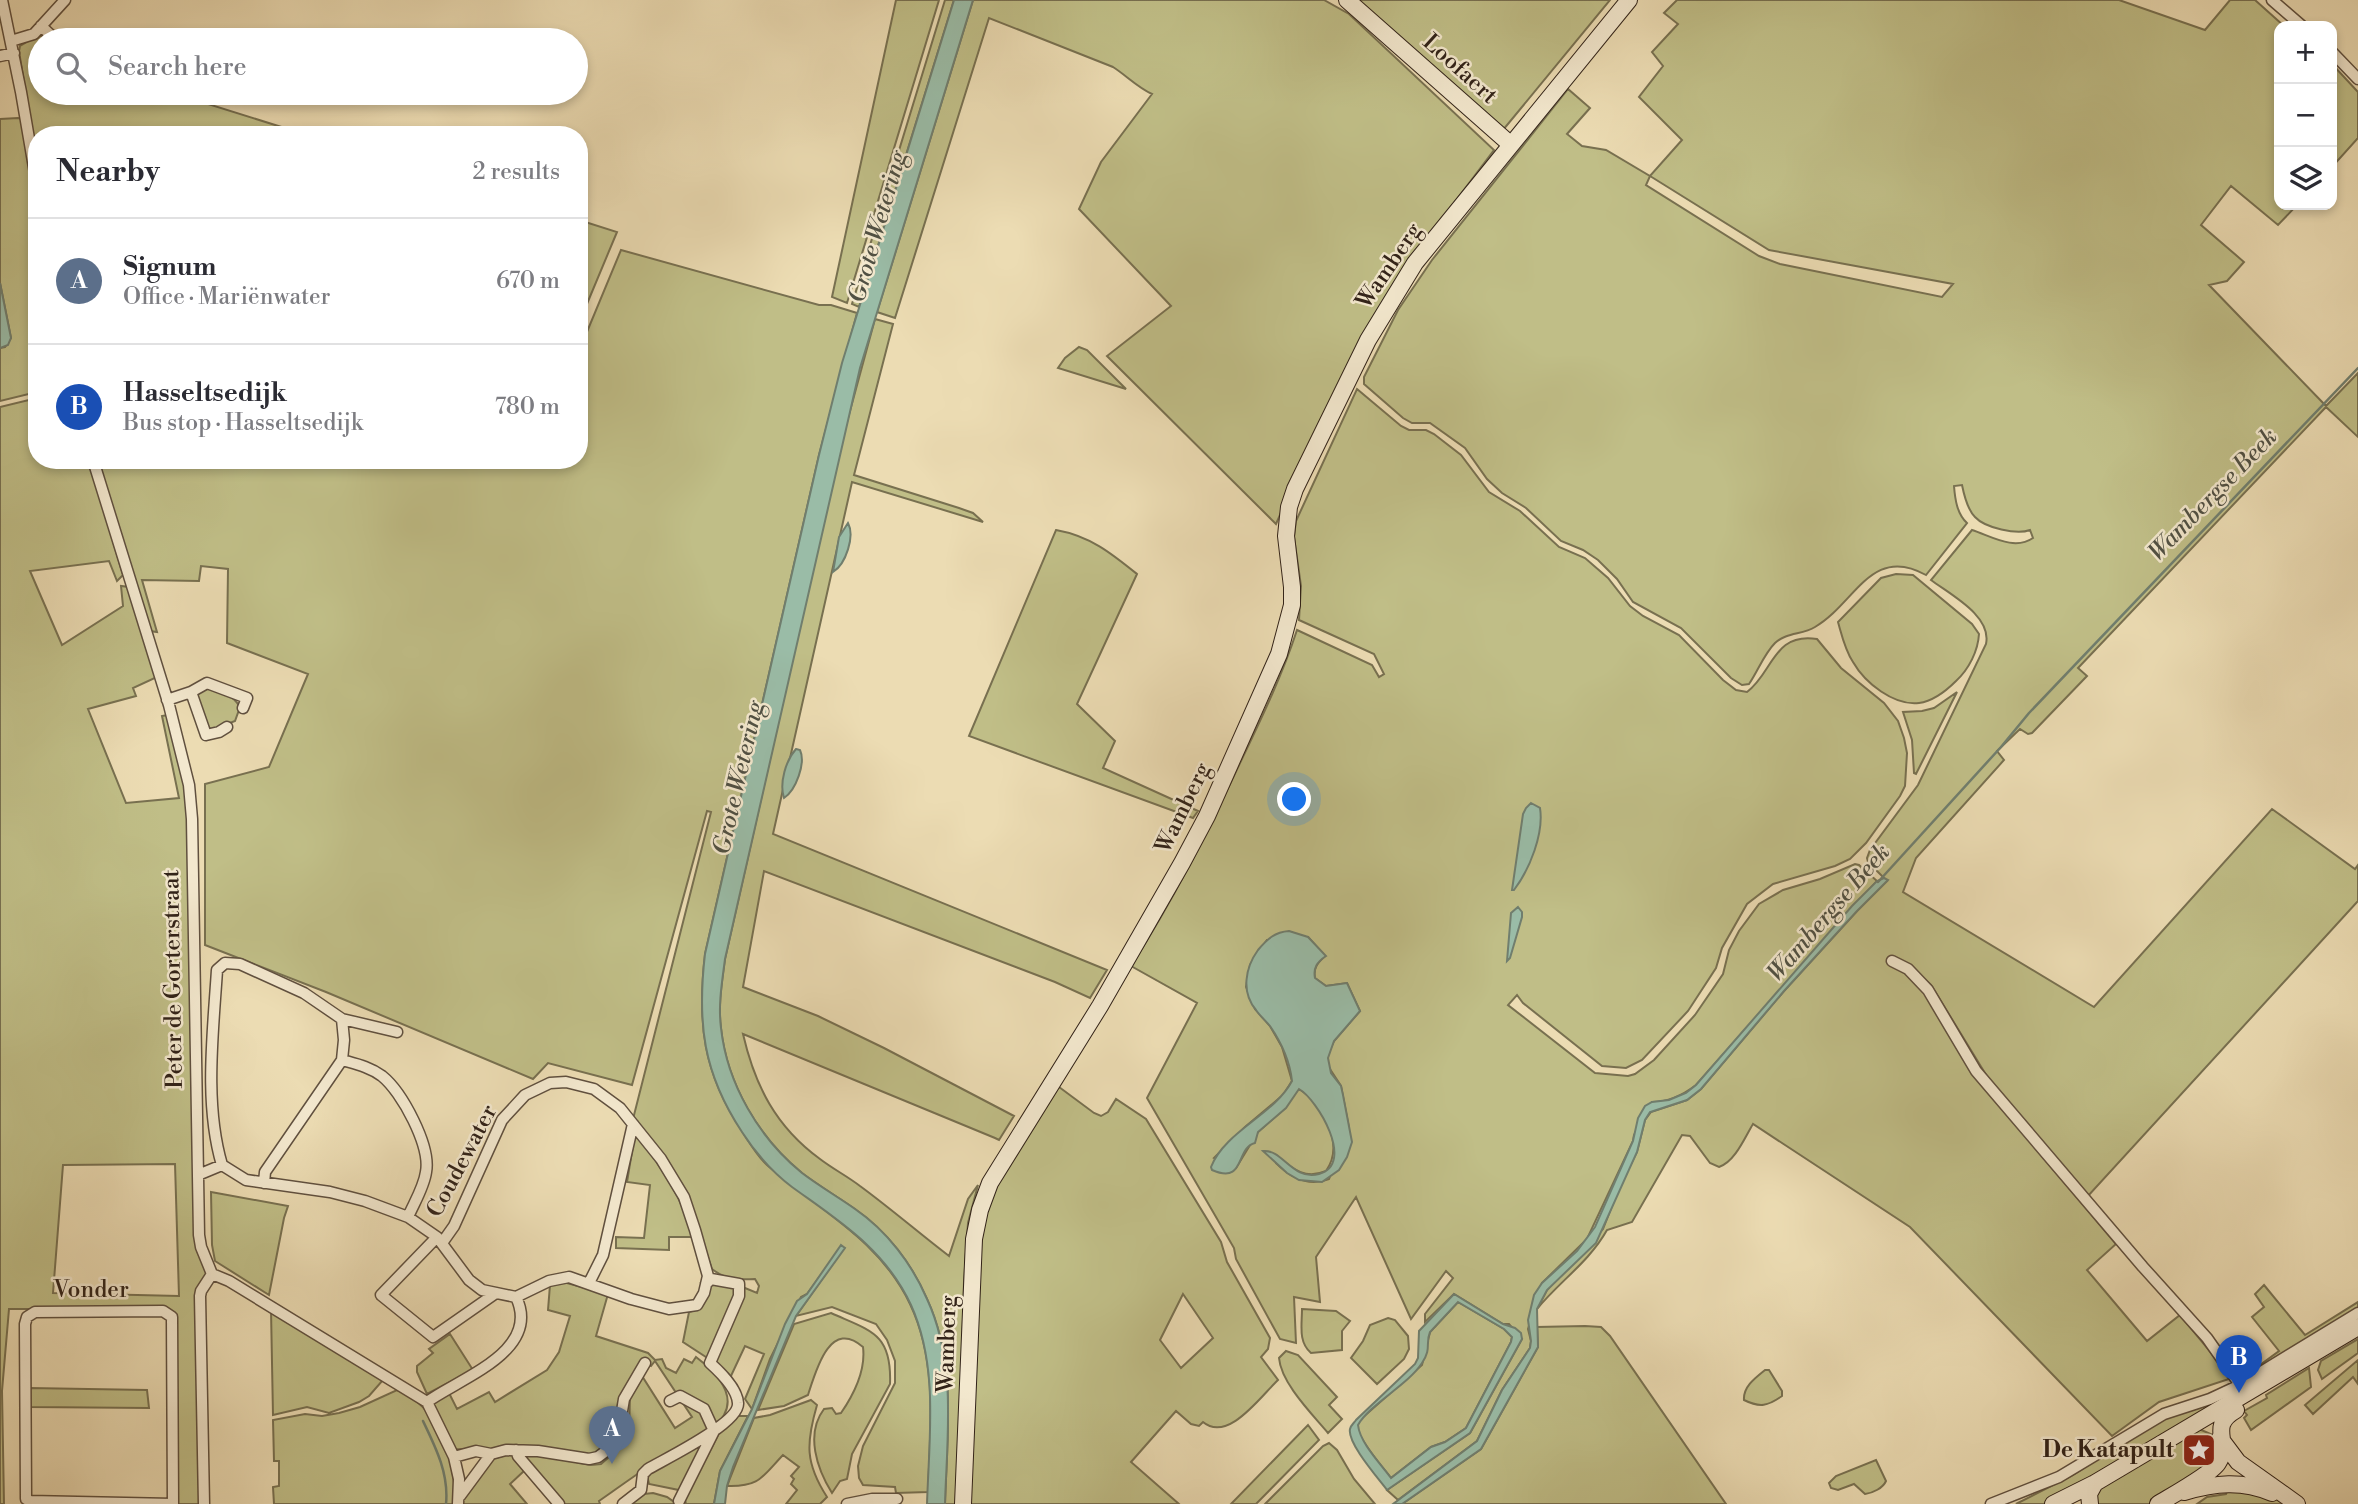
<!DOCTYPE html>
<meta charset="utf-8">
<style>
:root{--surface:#fff;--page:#f2f2f3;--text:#2b2b33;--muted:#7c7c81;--line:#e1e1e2;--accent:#8f2418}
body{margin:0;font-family:"Libre Bodoni",serif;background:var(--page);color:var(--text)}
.controls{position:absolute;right:21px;top:21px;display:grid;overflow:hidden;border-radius:14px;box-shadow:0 4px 10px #0003}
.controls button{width:63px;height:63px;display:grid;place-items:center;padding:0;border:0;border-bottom:2px solid var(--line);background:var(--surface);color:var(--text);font:35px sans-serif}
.you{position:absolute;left:1295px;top:800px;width:24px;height:24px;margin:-18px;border:5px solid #fff;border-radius:50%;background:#1a73e8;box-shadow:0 0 0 10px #1a73e833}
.badge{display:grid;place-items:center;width:46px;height:46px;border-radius:50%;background:var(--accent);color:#fff;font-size:23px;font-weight:700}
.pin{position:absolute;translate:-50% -58px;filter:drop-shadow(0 2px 4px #0008)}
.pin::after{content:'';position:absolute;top:37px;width:24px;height:21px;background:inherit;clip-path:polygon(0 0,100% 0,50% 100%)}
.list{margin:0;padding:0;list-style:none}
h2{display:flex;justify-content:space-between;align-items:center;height:91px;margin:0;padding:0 28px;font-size:30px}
h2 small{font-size:23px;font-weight:400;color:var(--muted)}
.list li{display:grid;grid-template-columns:46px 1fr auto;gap:21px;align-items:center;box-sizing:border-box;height:126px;padding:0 28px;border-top:2px solid var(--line)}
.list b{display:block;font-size:26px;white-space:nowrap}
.list p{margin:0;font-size:23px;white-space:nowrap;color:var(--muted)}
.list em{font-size:23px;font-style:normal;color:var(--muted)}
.icon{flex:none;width:38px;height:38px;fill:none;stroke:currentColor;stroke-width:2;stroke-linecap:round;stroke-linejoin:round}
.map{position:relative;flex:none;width:2358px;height:1504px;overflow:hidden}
.search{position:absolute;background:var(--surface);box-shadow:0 4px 10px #0003;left:28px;top:28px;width:560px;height:77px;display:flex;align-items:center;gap:18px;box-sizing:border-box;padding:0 24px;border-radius:38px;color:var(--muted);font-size:26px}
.panel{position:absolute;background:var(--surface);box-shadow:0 4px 10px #0003;left:28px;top:126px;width:560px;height:343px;border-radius:28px}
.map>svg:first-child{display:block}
</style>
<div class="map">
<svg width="2358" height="1504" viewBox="0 0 2358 1504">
<rect width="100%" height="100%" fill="#ecdcb3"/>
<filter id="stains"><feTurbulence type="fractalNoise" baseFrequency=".00286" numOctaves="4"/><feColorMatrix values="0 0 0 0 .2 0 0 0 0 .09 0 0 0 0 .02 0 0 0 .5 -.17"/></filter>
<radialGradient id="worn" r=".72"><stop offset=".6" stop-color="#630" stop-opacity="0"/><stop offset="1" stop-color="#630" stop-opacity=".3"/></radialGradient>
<path fill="#c0be87" stroke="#787050" stroke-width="2" fill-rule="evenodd" d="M896,0H939L847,303L832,297Z
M945,0H954L859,307L852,304Z
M973,0H1324L1349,14L1494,150L1402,272L1313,440L1276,524L1107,356L1171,306L1079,209L1101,162L1152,94C1137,87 1127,76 1113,67L989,18L895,318L877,312Z
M1358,0H1610L1503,130Z
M1677,0H2119L2205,30L2230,0H2255L2284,26H2279V205H2297L2278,225L2231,186L2201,225L2244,262L2227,281L2209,285L2326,406L2358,373V437L2326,407L2078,668L2087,676L2032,733L2028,734L2020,729L1997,751L2004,760L1916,858L1903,892L2094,1007L2272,809L2355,869L2358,865V901L2088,1196L1988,1078L1931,985L1917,972L1894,967L1918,981L1990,1094L2116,1244L2087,1270L2147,1341L2180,1315L2218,1361L2229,1379L2159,1402L2112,1436L1910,1227L1753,1124C1745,1137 1735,1162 1719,1167L1710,1163L1690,1136L1682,1135L1632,1222L1607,1230C1589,1262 1560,1281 1537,1309L1547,1290L1603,1229L1620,1186L1637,1152L1645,1120L1651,1112L1687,1100L1701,1089L1784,991L1857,911L1887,881L1868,862L1867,858L1870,850L1918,785L1986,644C1992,616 1951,595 1931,580L1972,530C1991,536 2014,551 2033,538L2030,530C2017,535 1985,528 1975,517C1967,509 1964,495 1962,485L1954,486C1955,499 1957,514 1967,523L1926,575C1871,544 1855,604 1815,627C1802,635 1787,632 1775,643C1764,654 1758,671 1749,684L1742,685L1731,678L1681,628L1633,602L1617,579L1598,560L1583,550L1561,541L1526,508L1502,493L1487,479L1465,448L1430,423H1412L1403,418L1364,384V377L1398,310L1432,260L1568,89L1590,108L1567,134L1582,146L1606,150L1650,176L1682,140L1639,97L1663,66L1652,52L1678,24L1664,13ZM1650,176L1769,250L1953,284L1942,297L1780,264L1759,256L1646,185Z
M39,35L50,40H40V93H173L307,135H37V165L19,51L20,46Z
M2332,64L2358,92V138L2332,167Z
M18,118L23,119L37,202V392L0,401V348L5,347L11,338L0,283V119Z
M579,220L617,232L579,323Z
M621,250L819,305H831L857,313L819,455L705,954C697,1023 703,1073 742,1131C749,1142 757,1156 767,1165C818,1209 880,1240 910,1304C938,1362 930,1429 928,1492L896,1493L895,1487L863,1485L859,1478L858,1466L863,1446L895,1383V1361L887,1340L876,1324L832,1307L796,1316L844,1248L841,1247L807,1294L801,1297L770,1359L752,1409L745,1399L764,1354L745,1346L730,1378L712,1361L683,1342L689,1312L693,1311L712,1281L745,1288L757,1293L759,1286L755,1279C738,1280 726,1280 712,1269L698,1228L633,1119L711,812L707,811L632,1085L548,1063L533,1079L326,992L205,945V784L269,767L308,674L227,643L228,569L201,566L199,581L142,580L157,632L150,631L97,460H579V351Z
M875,319L893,324L854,475L959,508L973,513L983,522L852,482L773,834L1107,970L1090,998L1055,982L764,871L743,987L818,1016L884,1048L1014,1116L999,1140L995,1138L743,1034C755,1086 776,1127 820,1159C833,1169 847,1176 860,1186C890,1208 919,1233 949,1256L968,1199L978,1185L968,1223L964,1282L958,1504H945C947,1435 957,1364 927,1299C912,1264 887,1231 855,1209C838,1197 819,1186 802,1173C759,1138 727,1084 721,1028C718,1005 722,982 725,959L841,444Z
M1079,347L1087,350L1126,389L1058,368L1065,358Z
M1357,389L1401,426L1409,430H1426L1434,434L1461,455L1489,492L1520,511L1559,547L1585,558L1608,578L1630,606L1643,616L1679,635L1723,680L1736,690L1747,692C1773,673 1773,632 1817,639L1841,668L1884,703L1898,721L1904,738L1907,753L1905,786L1900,796L1866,843L1850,859L1835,866L1773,884L1747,904L1722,948L1716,968L1688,1011L1642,1060L1626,1068L1602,1066L1523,1003L1517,995L1508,1005L1595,1073L1628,1076L1635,1074L1654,1060L1695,1015L1723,974L1729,950L1739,931L1759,904L1783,890L1820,879L1855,864L1859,865L1877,881L1696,1085C1683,1095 1668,1102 1652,1102L1634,1135L1633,1141L1587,1239L1542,1283L1528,1329L1531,1341L1530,1348L1502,1390L1477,1441L1398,1500L1387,1490L1470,1433L1522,1339L1509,1324H1503L1454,1294L1425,1322V1314L1453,1278L1446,1271L1411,1319L1356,1197L1316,1257L1320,1302L1294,1297L1296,1343L1280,1339L1236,1259L1234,1248L1147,1098L1197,1003L1131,966C1173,901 1207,833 1240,763C1261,719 1282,676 1297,630L1372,665L1379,677L1384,674L1374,654L1299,620L1301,586L1294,537L1296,521ZM1308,937L1325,956C1318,963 1313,967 1315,978L1326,986L1347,983L1360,1011L1334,1041L1328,1054V1066L1341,1086L1349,1128L1329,1179C1309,1187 1291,1178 1276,1163L1277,1156C1293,1169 1305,1180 1326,1171C1345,1145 1323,1104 1299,1089H1297L1285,1108L1258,1132L1236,1168L1214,1158L1245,1127L1283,1095L1292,1081L1282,1047L1270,1026L1255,1009L1246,987L1250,965L1267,940Z
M37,398V460H89L123,575L117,581L109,561L30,571L62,645L123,606L121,586L129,587L157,677L133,688L136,696L88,709L126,803L179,798L162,716L168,715L187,797L196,1236L208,1268L204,1280L200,1504H178L175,1315L164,1309H9L2,1391L4,1504H0V407ZM175,1164L179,1296L53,1293L63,1165Z
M1056,530C1090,536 1111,553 1137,574L1077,704L1115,741L1103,768L1198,811L1193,818L969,736Z
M1896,574L1913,575L1972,624L1979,634C1978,651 1969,669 1956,681C1946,691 1934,701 1919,703C1894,706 1865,683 1853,662C1845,650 1842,636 1838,622L1881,578Z
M204,689C218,688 233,695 240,707L235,721L215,729H207L196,693Z
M1957,692L1916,774L1914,773L1912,740L1903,712L1922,711L1934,708Z
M1055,1084L1094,1113L1101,1116L1108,1112L1116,1099L1146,1119L1221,1242L1227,1262L1270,1338L1268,1349L1261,1357L1278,1380C1260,1397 1228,1443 1203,1422L1199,1426L1191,1424L1176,1411L1131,1462L1179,1504H968L977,1237L990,1192ZM1183,1294L1213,1338L1181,1368L1160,1340Z
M635,1133C660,1165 682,1197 694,1237H669V1250L616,1248V1237L644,1238L650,1185L627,1182Z
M211,1192L288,1206L284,1218L269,1295L215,1261L212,1245Z
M563,1282L608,1294L596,1336L648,1353L655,1360L662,1359L666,1368L676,1373L684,1359L692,1363L696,1357C713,1370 737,1392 724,1415C713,1436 668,1453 648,1467C631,1478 615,1490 599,1501L600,1504H562L520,1454L540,1455L591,1465L601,1464L624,1444L629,1433L630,1396L642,1376L675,1428L692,1417L655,1361L651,1366L642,1361L615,1434L605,1449L588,1456L456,1449L453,1448L433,1405L436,1399L448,1391L457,1409L489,1392L495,1402L547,1370L559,1352L570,1316L548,1310L550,1285Z
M2264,1285L2305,1335L2358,1302V1323L2255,1384L2237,1376L2249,1373L2279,1351L2252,1317L2264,1307L2255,1294Z
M1458,1302L1504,1329L1512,1337L1511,1342L1466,1428L1445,1442L1431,1447L1391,1478C1382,1466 1362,1444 1358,1430C1356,1425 1358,1423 1361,1419L1422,1365L1430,1332Z
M1302,1309L1336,1311L1350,1321L1342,1331V1350L1311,1353C1298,1342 1302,1325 1302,1309Z
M271,1310L383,1380L369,1396L359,1402L329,1413L307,1407L273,1415Z
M831,1313C871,1331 892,1333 890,1384L852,1454L847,1479L840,1481L832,1493C817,1469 805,1434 824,1409L832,1408L836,1414L841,1413C854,1394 866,1371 863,1347C830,1318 816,1370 808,1395L784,1406L758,1410L794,1324Z
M1388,1318L1395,1320L1408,1336L1409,1349L1404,1359L1377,1384L1351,1358L1363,1341L1370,1325Z
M1585,1326L1601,1327L1610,1336L1726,1504H1402L1481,1449L1538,1347L1537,1327Z
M450,1334L473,1370L427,1394L417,1372V1366L433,1353L429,1349Z
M2358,1339V1353L2322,1379L2318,1370L2321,1361Z
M1286,1351L1298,1355L1337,1397L1329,1405L1342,1419L1328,1433C1312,1414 1281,1383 1279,1358Z
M2358,1360V1384L2353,1377L2313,1414L2305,1405Z
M2309,1368L2311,1387L2251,1430L2244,1418L2247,1415L2244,1411L2267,1398L2266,1395Z
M1765,1370H1769L1782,1391V1396C1768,1406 1760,1408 1744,1400C1743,1387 1755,1378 1765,1370Z
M29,1388L147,1390L149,1408L29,1407Z
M397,1390C439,1405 456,1463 455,1504H274L273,1487L279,1486V1461H274L273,1420L305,1414L322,1416L339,1413L360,1407Z
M2226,1397L2046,1504H2016L2073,1475L2162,1419Z
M811,1400L817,1405C806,1443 805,1463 827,1497L820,1504H786L797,1490L791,1484L794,1479L791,1476L799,1467L783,1455C762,1477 760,1487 727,1486L754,1418L770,1415Z
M735,1416H748L720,1471L714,1504H686L685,1500L722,1427Z
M1308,1425L1319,1440L1256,1504H1231Z
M2199,1429L2213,1435L2217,1441L2212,1467L2149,1504H2095L2097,1488Z
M707,1437L679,1490L649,1484L647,1475Z
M1329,1443L1337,1450L1354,1479L1375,1504H1265L1323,1446Z
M513,1453L525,1470L510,1484L527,1504H462L464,1497L492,1459Z
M1876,1460L1886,1481C1883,1488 1873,1493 1865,1494L1854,1484L1838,1490L1831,1488L1829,1483L1836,1476Z
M2229,1486L2276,1499L2285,1504H2197L2207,1497L2226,1494Z
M653,1493L667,1497L677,1504H629L644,1494Z"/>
<path fill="#9abca7" stroke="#707e6e" stroke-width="2" fill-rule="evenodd" d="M954,0H973L860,368L725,959C722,982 718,1005 721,1028C727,1084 759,1138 802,1173C819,1186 838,1197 855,1209C887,1231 912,1264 927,1299C957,1364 947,1435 945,1504H927C929,1438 939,1367 911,1305C885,1249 839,1221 792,1187C772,1172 755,1152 742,1132C703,1073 697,1023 705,954L819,455L842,363Z
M0,283L11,338L8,345L0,348Z
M848,523C855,536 846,564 833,572L839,537Z
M796,749L800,750C806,763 796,790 784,798C779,783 786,760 796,749Z
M1531,803L1540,808C1544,833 1530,869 1514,890H1512L1523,814L1526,808Z
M1884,878L1888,880L1857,911L1784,991L1701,1089L1687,1100L1650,1112L1645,1120L1637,1152L1596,1243L1547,1290L1537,1309L1538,1347L1481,1449L1402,1504H1393L1477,1441L1502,1390L1530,1348L1531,1341L1528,1320L1534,1295L1542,1283L1577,1251L1595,1227L1633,1141L1638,1118L1645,1106L1652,1102L1669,1100L1686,1093L1696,1085L1852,906L1877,881Z
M1518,907L1522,912V917L1510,958L1507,961L1511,913Z
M1289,931L1308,937L1326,956C1317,962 1313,968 1315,978L1326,986L1347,983L1360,1011L1334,1041L1328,1058L1331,1073L1341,1086L1343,1095L1352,1142L1347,1157L1339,1170L1322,1182L1299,1180L1287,1173L1263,1151C1283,1149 1292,1181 1319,1174C1356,1164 1317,1099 1299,1089L1286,1108L1258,1132L1255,1143C1235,1148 1246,1185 1212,1170L1211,1167C1225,1131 1274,1115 1292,1081C1290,1062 1281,1042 1270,1026C1266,1021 1260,1016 1256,1010C1241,992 1245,968 1258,950C1267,939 1275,932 1289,931Z
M841,1245L845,1248L796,1316L733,1467L727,1486L725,1504H714L720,1471L752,1409L785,1324L797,1301L807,1294Z
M1454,1294L1503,1324L1515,1328L1521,1333L1522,1339L1470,1433L1387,1490C1378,1478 1347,1443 1350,1429C1351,1425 1354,1423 1356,1420L1415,1364L1418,1358L1419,1331ZM1458,1302L1504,1329L1512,1337L1511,1342L1466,1428L1445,1442L1431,1447L1391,1478C1380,1463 1360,1443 1358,1425C1370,1404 1408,1385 1422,1363C1432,1348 1425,1344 1430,1332Z"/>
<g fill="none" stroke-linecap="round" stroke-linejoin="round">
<path stroke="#707e6e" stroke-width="2.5" d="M1878,882L2001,747L2029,713L2358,368
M423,1421C436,1448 449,1474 446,1504"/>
<g stroke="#60503f" stroke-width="13">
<path id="street" d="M2,0L21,92L37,185
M2272,0L2302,26
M41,26L56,40
M11,41L34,34L65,0
M2332,52L2358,79
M0,56L14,53
M93,460L169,705L189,785L192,819L199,1235L201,1247L212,1274
M191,692L206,735L219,732L227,727
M167,700L191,692L207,683L247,698L243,708
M1892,961L1908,969L1928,990L1976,1071L2143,1267L2207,1338L2240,1385
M342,1060C356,1064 370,1067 382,1076C402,1092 431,1146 426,1172C424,1187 414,1203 408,1217
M222,1165C204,1104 213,1033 217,970L225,963L240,964L304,993L342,1019L397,1032
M198,1175L222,1165L246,1180L330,1192L365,1201L408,1217L437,1237L469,1280L482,1290L516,1297L549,1281L569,1277L631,1299L669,1309L697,1305L704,1293L708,1276L695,1230L684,1197L661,1159L620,1108L594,1089L566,1082L550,1083L525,1095L502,1120L454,1226L442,1243
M264,1183L265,1172L342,1060L344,1040L342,1019
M437,1237L381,1295L433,1337L496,1293
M212,1274L229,1281L427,1402L454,1457L459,1479L458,1504
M589,1283L603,1255L633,1124
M163,1311L172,1317L173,1504L30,1501L26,1499L25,1324L27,1317L35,1312Z
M670,1401L680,1396L704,1409L714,1431L679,1501
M427,1402C460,1378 542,1351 516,1297
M516,1450L518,1456L559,1504
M454,1457L476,1451L491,1454L506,1450L538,1451L589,1459L598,1457L614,1445L618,1435L624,1399L645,1363
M460,1496L491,1454
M204,1504L200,1296L201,1291L212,1274
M623,1504L641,1490L643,1474L648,1469C665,1459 740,1423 738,1403C737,1388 720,1372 710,1363L739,1296V1284L711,1279L706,1284
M847,1504L872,1499H897
M1991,1504L2059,1477L2164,1414L2210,1399L2240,1385L2358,1313"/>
</g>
<g stroke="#312218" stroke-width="18">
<path id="secondary" d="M1347,0L1510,144
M2220,1438L2238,1462L2297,1504
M2184,1492C2215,1483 2242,1480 2272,1493
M963,1504L974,1239L980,1210L990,1183L1100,1006L1182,863L1207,816L1279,654L1292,605V587L1286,536L1289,507L1295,489L1368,340L1415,263L1629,0
M2053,1504L2095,1483L2358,1327
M2090,1504L2089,1494L2095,1483
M2158,1504C2171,1496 2211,1474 2218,1463C2232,1441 2207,1427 2236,1410"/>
</g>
<use href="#street" stroke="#f3e8ce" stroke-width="10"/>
<use href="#secondary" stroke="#f3e8ce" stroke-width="16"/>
</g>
<defs>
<g id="sight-square" transform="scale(1.75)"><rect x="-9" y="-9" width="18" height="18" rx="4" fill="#8f2418" stroke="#f3e8ce"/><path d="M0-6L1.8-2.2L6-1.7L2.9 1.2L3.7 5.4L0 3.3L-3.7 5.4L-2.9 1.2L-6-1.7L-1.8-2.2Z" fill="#fff"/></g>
</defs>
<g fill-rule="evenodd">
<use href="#sight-square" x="2199" y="1450"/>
</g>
<g text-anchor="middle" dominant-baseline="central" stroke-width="5" stroke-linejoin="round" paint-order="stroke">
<g font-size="23" fill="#312218" stroke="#f3e8ce">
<text transform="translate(1460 69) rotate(42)">Loofaert</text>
<text transform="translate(1389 266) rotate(-56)">Wamberg</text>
<text transform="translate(1183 808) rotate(-64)">Wamberg</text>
<text transform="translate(173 979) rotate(-91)">Peter de Gorterstraat</text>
<text transform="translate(462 1161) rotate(-62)">Coudewater</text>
<text x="91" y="1290">Vonder</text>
<text transform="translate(947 1344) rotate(-88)">Wamberg</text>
</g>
<g font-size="23" font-weight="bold" fill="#312218" stroke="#f3e8ce" text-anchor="end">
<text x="2174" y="1450">De Katapult</text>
</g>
<g font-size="24" font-style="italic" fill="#505043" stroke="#f3e8ce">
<text transform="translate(878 227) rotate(-74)">Grote Wetering</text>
<text transform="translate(2213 495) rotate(-46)">Wambergse Beek</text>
<text transform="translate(739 778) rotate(-77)">Grote Wetering</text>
<text transform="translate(1829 913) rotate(-49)">Wambergse Beek</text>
</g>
</g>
<rect width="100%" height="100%" filter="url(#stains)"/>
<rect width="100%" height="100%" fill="url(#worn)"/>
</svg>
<div class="controls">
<button>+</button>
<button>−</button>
<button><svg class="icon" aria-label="layers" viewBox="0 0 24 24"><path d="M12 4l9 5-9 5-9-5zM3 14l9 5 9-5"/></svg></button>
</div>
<div class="you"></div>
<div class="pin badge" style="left:612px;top:1464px;background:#5c6f8a">A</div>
<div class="pin badge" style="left:2239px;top:1393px;background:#1a4fb4">B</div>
<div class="search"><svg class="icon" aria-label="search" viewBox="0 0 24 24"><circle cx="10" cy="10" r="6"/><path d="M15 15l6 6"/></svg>Search here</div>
<section class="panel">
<h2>Nearby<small>2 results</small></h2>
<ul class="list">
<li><span class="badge" style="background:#5c6f8a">A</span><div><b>Signum</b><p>Office · Mariënwater</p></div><em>670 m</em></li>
<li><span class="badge" style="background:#1a4fb4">B</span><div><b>Hasseltsedijk</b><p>Bus stop · Hasseltsedijk</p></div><em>780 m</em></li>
</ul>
</section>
</div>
